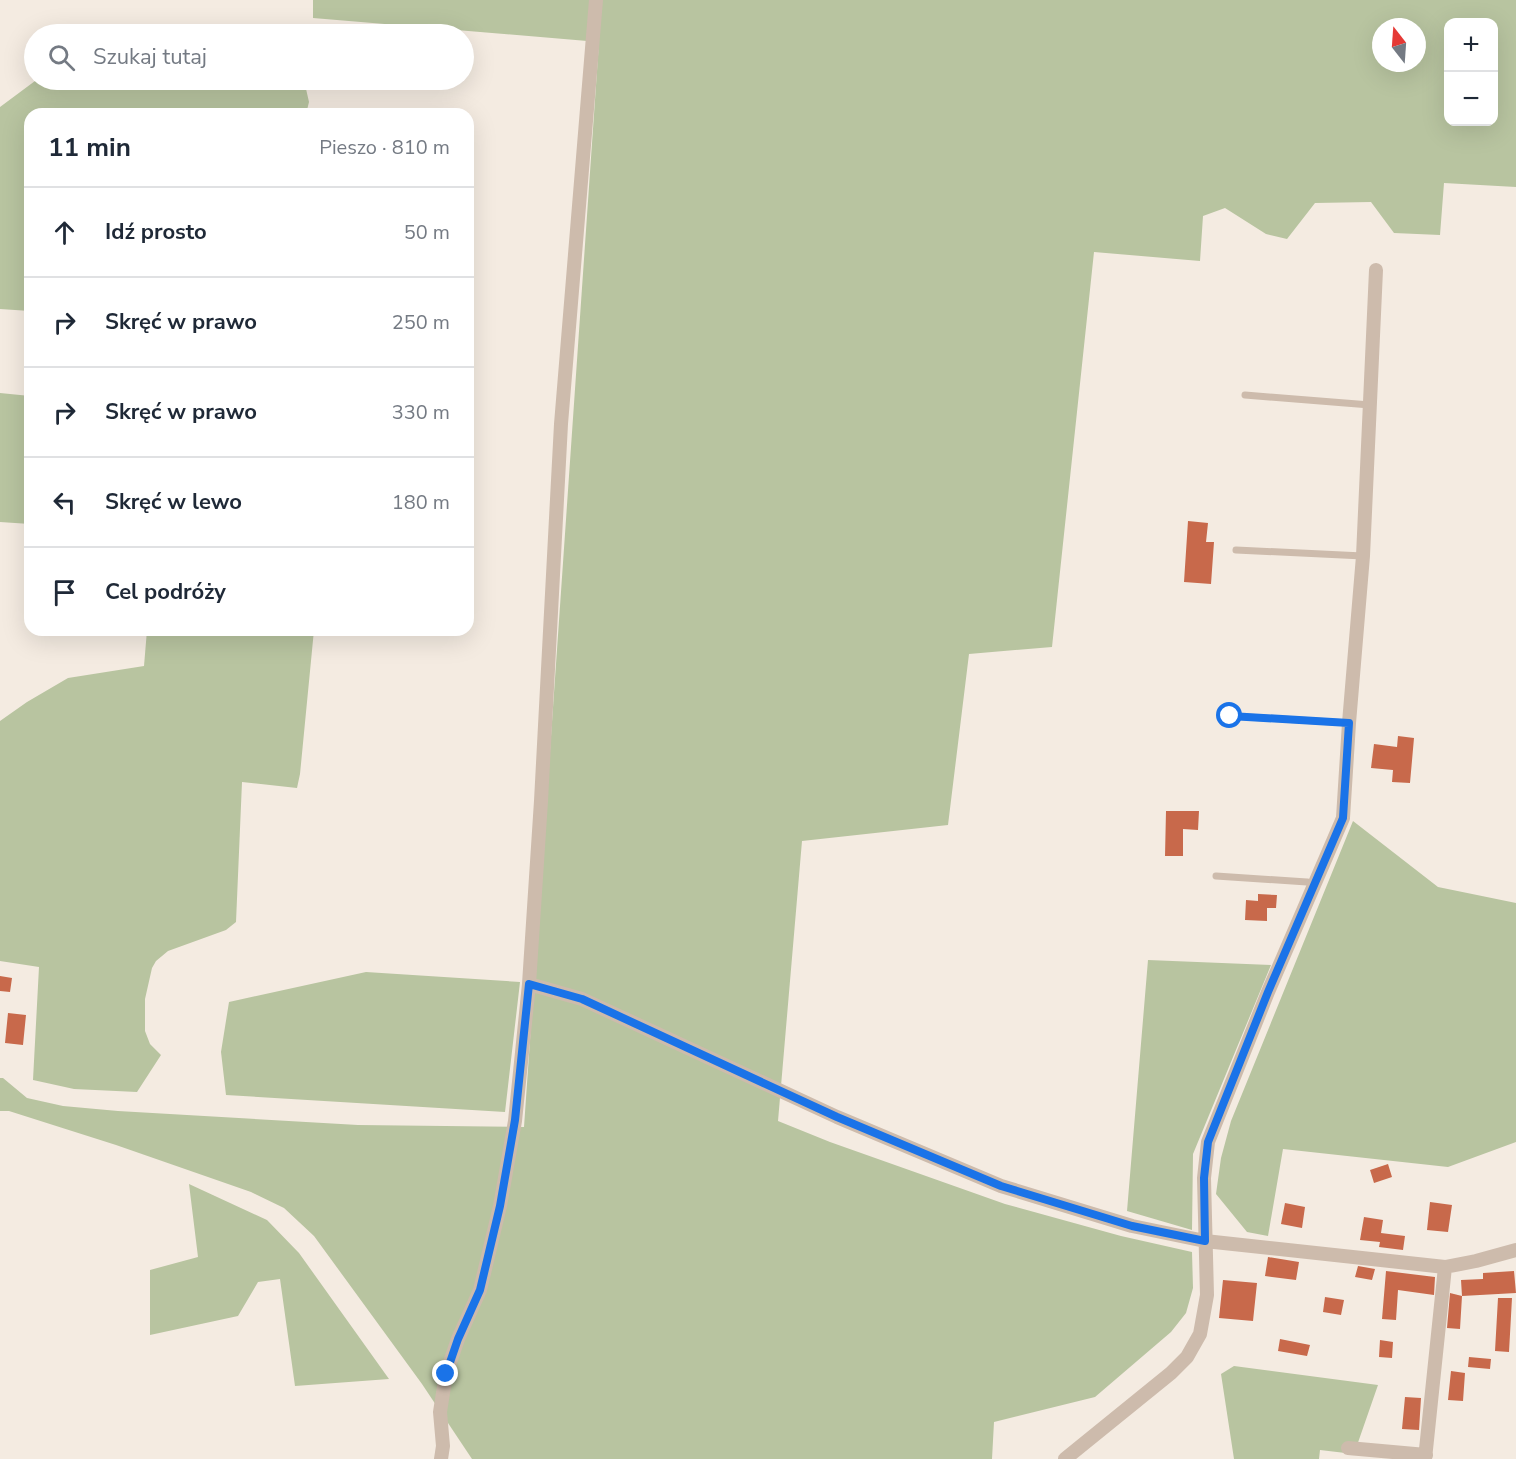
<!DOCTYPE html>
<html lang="pl">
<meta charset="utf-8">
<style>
:root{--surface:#fff;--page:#f6f6f7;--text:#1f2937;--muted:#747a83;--line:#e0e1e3}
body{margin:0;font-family:"Nunito Sans",sans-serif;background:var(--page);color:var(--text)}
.controls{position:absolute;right:18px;top:18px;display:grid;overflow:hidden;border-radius:12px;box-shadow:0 6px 24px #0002}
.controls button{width:54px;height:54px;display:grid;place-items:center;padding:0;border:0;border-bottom:2px solid var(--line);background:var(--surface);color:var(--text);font:30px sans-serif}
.compass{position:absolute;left:1372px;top:18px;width:54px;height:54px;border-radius:50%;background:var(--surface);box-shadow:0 6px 24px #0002;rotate:343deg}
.stop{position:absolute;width:18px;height:18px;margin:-14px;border:4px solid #1a73e8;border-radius:50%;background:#fff}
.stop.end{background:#1a73e8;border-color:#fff;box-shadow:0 2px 6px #0008}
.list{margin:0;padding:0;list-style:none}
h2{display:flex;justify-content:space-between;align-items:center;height:78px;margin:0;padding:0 24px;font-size:26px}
h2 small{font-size:20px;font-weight:400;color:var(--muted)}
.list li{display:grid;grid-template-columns:39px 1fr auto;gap:18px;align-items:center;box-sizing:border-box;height:90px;padding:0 24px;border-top:2px solid var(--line)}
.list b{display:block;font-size:22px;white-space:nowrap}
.list em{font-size:20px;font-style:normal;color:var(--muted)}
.icon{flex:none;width:33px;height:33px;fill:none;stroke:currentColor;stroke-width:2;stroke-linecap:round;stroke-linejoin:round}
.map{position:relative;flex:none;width:1516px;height:1459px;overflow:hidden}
.search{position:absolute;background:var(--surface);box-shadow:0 6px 24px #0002;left:24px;top:24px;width:450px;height:66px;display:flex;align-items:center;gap:15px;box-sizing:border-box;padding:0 21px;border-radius:33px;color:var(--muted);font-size:22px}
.panel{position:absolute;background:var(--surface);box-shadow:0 6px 24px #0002;left:24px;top:108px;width:450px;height:528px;border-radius:18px}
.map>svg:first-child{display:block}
</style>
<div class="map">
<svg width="1516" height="1459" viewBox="0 0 1516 1459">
<rect width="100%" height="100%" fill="#f4ebe1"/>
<path fill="#b8c4a0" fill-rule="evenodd" d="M313,0H1516V187L1444,183L1440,235L1394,233L1371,202L1315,203L1287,239L1266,234L1225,208L1203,216L1200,261L1094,252L1052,647L969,654L948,825L802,841L778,1121L830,1142L1005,1204L1121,1236L1192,1252L1193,1288L1186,1313L1171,1332L1095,1397L994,1422L992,1459H472L422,1384L314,1236L284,1208L251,1192L116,1145L9,1111H0V1078H3L27,1098L63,1106L118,1111L358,1125L524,1127L599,42L313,18ZM1448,22H1494V122H1448ZM1381,27H1417V63H1381Z
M40,80H304L309,102L306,114H30V311L0,309V107L35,81Z
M0,393L30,396V524L0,522Z
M147,630H314L300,774L297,788L242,782L236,922L226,930L168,951L156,961L152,968L145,999V1031L150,1044L161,1055L137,1092L74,1089L33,1080L39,967L0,961V721L27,702L68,678L144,666Z
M1353,821L1438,887L1516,903V1142L1448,1167L1283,1149L1268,1236L1247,1232L1216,1194L1221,1158L1231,1121Z
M1148,960L1271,965L1193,1154L1192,1230L1127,1211Z
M366,972L520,982L505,1112L226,1095L221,1052L229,1002Z
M189,1184L267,1220L299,1253L389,1379L295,1386L280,1279L258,1282L238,1316L150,1335V1270L198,1257Z
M1234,1366L1378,1385L1354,1454L1320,1450L1319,1459H1234L1221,1374Z"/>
<path fill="#c8694b" d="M1188,521L1208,523L1206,542H1214L1211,584L1184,582Z
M1398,736L1414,738L1410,783L1392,782L1393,770L1371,768L1374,744L1397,747Z
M1166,811H1199L1198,830L1183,829V856H1165Z
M1258,894L1277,895L1276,908H1267V921L1245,920L1246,900L1258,901Z
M0,976L12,978L10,992L0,991Z
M8,1013L26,1015L23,1045L5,1043Z
M1388,1164L1392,1177L1374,1183L1370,1170Z
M1430,1202L1452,1205L1448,1232L1427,1230Z
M1285,1203L1305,1207L1302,1228L1281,1224Z
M1364,1217L1383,1220L1381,1233L1405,1236L1403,1250L1379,1247L1380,1242L1360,1240Z
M1268,1257L1299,1262L1296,1280L1265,1276Z
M1358,1266L1375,1269L1372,1280L1355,1277Z
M1386,1271L1435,1277L1434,1295L1398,1290L1396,1320L1382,1319Z
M1514,1271L1516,1293L1462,1296L1461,1280L1483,1279V1273Z
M1223,1280L1257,1283L1253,1321L1219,1318Z
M1450,1293L1462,1296L1460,1329L1447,1328Z
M1325,1297L1344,1300L1341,1315L1323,1312Z
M1498,1298H1512L1509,1352L1495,1351Z
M1280,1339L1310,1345L1307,1356L1278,1351Z
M1380,1340L1393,1342L1392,1358L1379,1357Z
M1469,1357L1491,1359L1490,1369L1468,1367Z
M1451,1371L1465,1373L1463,1401L1448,1400Z
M1405,1397L1421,1398L1419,1430L1402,1429Z"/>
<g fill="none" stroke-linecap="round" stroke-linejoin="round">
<path stroke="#cdbbac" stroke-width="7" d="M1245,395L1370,405
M1236,550L1363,556
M1230,716L1349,723
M1216,876L1307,882L1315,884"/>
<path stroke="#cdbbac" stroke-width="14" d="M529,984L582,999L837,1117L1001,1186L1132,1226L1205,1241L1445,1267L1476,1261L1516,1250
M1348,1448L1426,1455
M441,1459L443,1446L440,1412L446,1374L458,1339L480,1290L500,1206L515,1121L529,984L541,801L561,424L596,0
M1065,1459L1171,1373L1187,1357L1200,1334L1207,1295L1204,1178L1208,1142L1268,992L1343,818L1349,723L1363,556L1376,270
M1425,1459L1445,1267"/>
</g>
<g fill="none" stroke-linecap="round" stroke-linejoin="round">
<path stroke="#1a73e8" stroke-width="8" d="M446,1374L458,1339L480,1290L500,1206L515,1120L529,984L582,999L837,1117L1001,1186L1132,1226L1205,1241L1204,1178L1208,1142L1268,992L1343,818L1349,723L1230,716"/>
</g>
</svg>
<div class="controls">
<button>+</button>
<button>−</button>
</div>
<svg class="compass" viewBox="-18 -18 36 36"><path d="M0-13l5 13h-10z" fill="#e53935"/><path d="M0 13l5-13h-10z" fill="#747a83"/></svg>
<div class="stop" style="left:1230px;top:716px"></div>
<div class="stop end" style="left:446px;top:1374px"></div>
<div class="search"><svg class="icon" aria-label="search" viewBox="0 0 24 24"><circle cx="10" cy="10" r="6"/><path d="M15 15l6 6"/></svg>Szukaj tutaj</div>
<section class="panel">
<h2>11 min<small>Pieszo · 810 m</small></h2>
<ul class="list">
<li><svg class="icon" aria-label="ahead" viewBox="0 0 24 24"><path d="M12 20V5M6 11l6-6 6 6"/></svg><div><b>Idź prosto</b></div><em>50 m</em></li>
<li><svg class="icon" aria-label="right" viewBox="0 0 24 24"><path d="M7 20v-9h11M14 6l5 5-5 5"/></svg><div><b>Skręć w prawo</b></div><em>250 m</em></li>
<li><svg class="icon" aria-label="right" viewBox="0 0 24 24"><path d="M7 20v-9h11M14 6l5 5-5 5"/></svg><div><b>Skręć w prawo</b></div><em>330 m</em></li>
<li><svg class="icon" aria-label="left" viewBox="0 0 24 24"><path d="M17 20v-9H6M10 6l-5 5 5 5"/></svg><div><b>Skręć w lewo</b></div><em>180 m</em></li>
<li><svg class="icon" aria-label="arrive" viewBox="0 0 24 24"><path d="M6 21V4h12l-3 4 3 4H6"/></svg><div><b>Cel podróży</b></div></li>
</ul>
</section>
</div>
